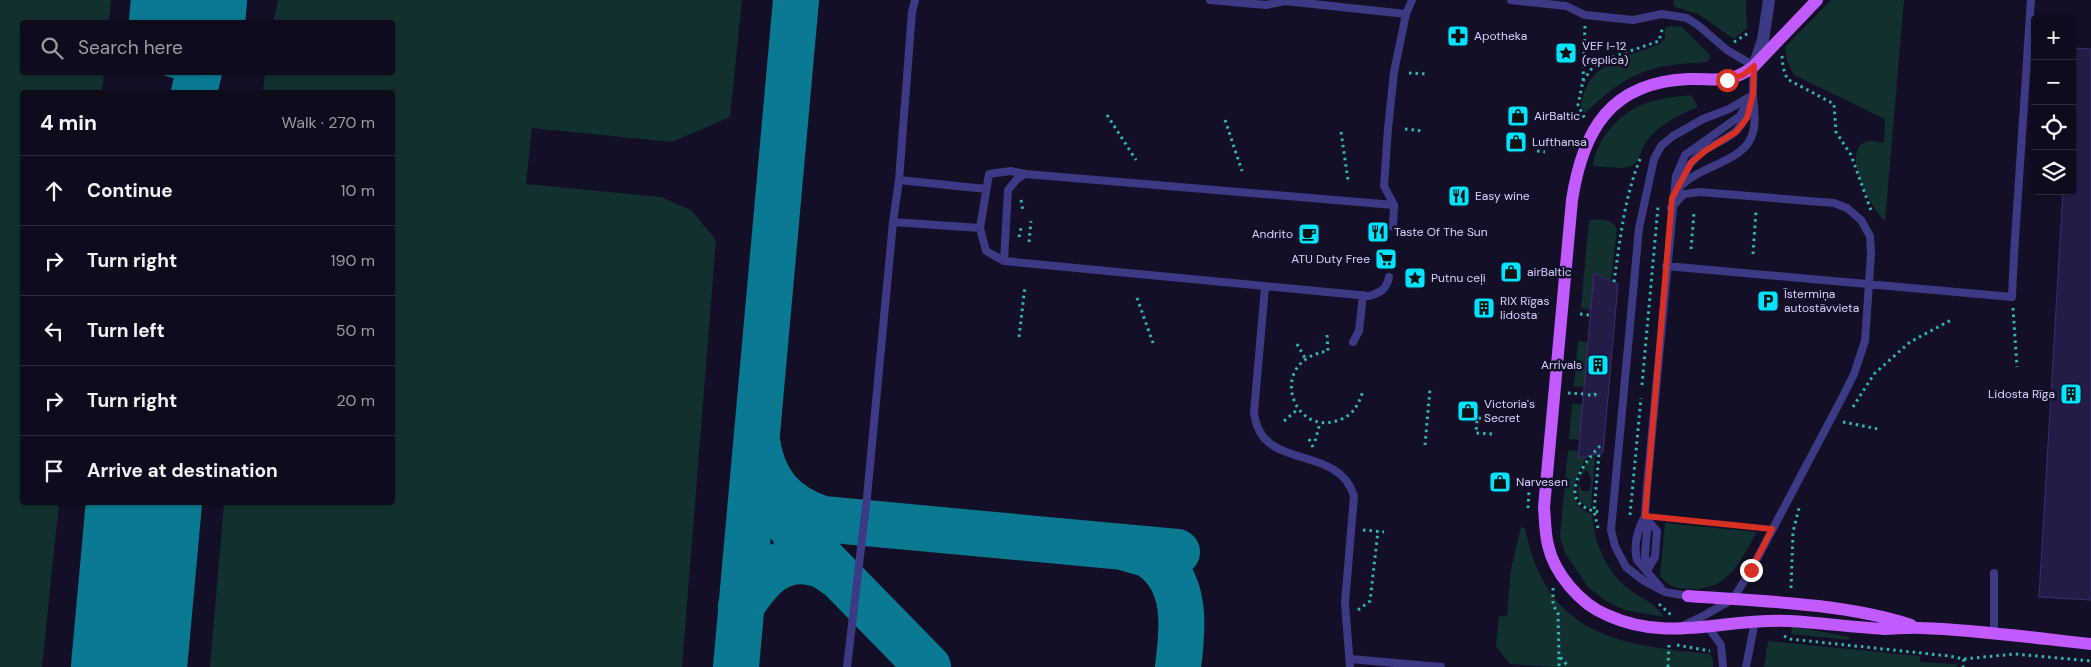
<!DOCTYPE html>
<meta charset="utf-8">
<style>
:root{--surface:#0e0b1c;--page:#171425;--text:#f1f3f6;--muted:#9b9ba3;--line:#2e2b3b}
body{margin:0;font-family:"DM Sans",sans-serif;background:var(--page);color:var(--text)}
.controls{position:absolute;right:15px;top:15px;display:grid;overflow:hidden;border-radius:5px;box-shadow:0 1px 4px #0004}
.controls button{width:45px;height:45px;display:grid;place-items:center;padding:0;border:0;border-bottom:1px solid var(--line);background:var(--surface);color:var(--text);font:25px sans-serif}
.stop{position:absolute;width:15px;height:15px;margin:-11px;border:4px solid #d93025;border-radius:50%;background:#fff}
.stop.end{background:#d93025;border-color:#fff;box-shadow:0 1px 5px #0008}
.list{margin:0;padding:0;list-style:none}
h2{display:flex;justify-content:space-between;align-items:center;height:65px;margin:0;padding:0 20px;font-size:21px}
h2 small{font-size:16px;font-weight:400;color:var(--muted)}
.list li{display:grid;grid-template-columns:32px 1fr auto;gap:15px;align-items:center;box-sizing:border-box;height:70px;padding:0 20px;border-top:1px solid var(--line)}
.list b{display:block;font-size:19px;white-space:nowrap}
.list em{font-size:16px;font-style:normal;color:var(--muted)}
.icon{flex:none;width:28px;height:28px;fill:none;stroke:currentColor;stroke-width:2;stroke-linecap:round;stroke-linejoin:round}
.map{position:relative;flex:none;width:2091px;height:667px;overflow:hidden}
.search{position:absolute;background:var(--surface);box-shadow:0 1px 4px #0004;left:20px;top:20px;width:375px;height:55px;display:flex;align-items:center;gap:12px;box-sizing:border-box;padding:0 18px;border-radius:5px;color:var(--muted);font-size:19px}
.panel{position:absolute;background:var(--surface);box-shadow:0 1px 4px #0004;left:20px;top:90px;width:375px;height:415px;border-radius:5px}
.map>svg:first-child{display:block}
</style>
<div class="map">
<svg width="2091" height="667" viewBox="0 0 2091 667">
<rect width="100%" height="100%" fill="#130f26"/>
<path fill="#12302f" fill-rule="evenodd" d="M0,0H111L109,22H22V72L104,73L102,92H22V502L59,503L42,667H0Z
M278,0H742L730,117L672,142L532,128L526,184L661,197L691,210L716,240L682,667H210L224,503L392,502V92H263L265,73L392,72V22H273Z
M1674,0H1746L1747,28L1734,39L1698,14L1675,7L1673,3Z
M1831,0H1904L1885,221C1871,209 1838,149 1868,141C1873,140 1879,143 1884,143L1885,119L1794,75L1787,61L1785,47Z
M1670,26L1682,27L1711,56L1707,62C1698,63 1689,63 1680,64C1637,68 1615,85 1585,113L1581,107C1586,63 1624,58 1660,44L1665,38V28Z
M1691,95L1698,107C1679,115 1658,125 1646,142C1642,148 1639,162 1633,165C1623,171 1604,166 1593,166C1595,143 1615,119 1635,108C1651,99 1673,97 1691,95Z
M1589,220C1600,220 1612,218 1617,229L1611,280L1594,273L1591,310L1581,308Z
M1578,341L1588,342L1584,387L1574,386Z
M1572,404H1583L1579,440L1569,439Z
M1568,450L1579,451L1578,458L1587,457C1575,475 1564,505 1592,514C1594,544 1608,576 1634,593C1645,600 1657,605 1664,617L1625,610L1606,601L1588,587L1565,553L1560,537Z
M1591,457H1595L1591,508H1589L1580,502C1575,486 1580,469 1591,457ZM1586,470C1592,475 1592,484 1589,491H1582L1579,484L1581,476Z
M1665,523L1757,532C1738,563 1730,591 1687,589C1676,589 1667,585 1660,576Z
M1521,527L1525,528C1546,635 1617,645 1710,654L1713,660V667H1553L1510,664L1496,646L1499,616H1507L1511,569Z
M1792,626L1849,637V640L1791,634Z
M1768,641L1920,656V662L1956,664L1958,667H1764Z"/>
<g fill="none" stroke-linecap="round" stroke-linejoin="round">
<path stroke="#0a7a92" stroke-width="46" d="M211,22L218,0
M194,92L199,72
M757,441C763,482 783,506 823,519L1177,552
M1126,548C1134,551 1145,552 1152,557C1188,582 1183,629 1178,667
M839,576L928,667
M741,606C760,578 780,552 818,564C825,566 832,572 839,576L790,526
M736,667L796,0"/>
<path stroke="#0a7a92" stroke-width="116" d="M187,22L189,0
M129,667L144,502"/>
</g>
<path fill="#241b47" stroke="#3b2d73" d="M2072,48L2091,49V600L2039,597L2063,191H2072Z
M1594,273L1618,284L1603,453L1578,458Z"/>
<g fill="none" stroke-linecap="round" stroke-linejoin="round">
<path stroke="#2fb8b0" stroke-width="3" stroke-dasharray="2.5 4" stroke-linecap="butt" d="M1585,26L1583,81L1578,105L1585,119
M1734,42L1750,32
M1782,56L1783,67L1787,79L1834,104L1836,132L1851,155L1872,213
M1409,73L1428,74
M1583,81L1592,68L1607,59L1659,41L1663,26
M1107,115L1136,160
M1225,120L1242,171
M1405,129L1423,131
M1341,132L1348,180
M1537,151L1545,152
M1021,200L1023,211
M1019,237L1021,228
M1029,242L1031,221
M1691,249L1694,213
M1753,254L1756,211
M1614,282C1620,240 1624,199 1640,159
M1137,298L1153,343
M2013,308L2017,367
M1525,313L1539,314
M1580,314L1590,315
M1327,335L1328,351C1267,360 1291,435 1336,421C1352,417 1358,406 1363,391
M1019,337L1025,286
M1297,344L1305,358
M1642,385L1658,207
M1568,393L1583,394
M1588,395H1595L1596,389
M1853,407L1874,374L1910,342L1953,319
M1284,421L1298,409
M1843,422L1878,429
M1492,434L1476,433L1477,418L1493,419
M1309,439L1314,449
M1315,441L1320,423
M1425,445L1430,389
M1600,446C1580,466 1555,507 1601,512
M1528,508L1529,491
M1630,515L1641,398
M1662,518L1760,528
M1598,528L1594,511L1599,454
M1363,530L1384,532
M1553,588V605L1558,613L1559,656L1569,667
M1791,588L1793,532L1799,508
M1659,604L1671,615
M1358,610L1370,601L1378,531
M1784,636L1790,639L1949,656L1964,659L1963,667
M1677,645L1710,651
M1559,657V667
M1964,659L2015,654L2091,661
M1668,667L1669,643"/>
<path stroke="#3d3a85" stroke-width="8" d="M1210,0L1266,5L1285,1L1406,14
M1511,0L1566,6L1585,15L1633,20L1662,14L1687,18L1699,26L1727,50L1754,66C1753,75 1753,84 1753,93C1753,106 1757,119 1753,132C1745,166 1691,164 1674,195
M899,180L986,189
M1680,184C1683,177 1686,169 1691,163C1715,134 1740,147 1751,101
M1671,208L1684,194L1700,192L1834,203L1847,208L1861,220L1870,236L1871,254L1865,341L1854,374L1842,398L1751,570L1733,599L1705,615L1684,625
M893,222L980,228
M1393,227L1394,205L1384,186L1388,129L1394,72L1406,14L1412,0
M1004,261L1008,190L1017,179L1025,174
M1666,266L2012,297L2014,254L2031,0
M1389,277C1387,289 1380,293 1369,296L1004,261L986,251L980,228L989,174L1011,171L1025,174L1394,205
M1265,287L1254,413C1255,418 1256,424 1258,428C1274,467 1340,448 1354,496L1345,603L1350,667
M1353,342L1359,331L1363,295
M1645,516C1638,529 1633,545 1637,560L1661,588
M1646,518L1657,531L1655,557L1647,571
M1647,572L1645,555L1647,531L1645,516L1647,486L1676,176L1685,155L1740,116L1751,97
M1994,573V634
M1688,596L1665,592L1644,581L1626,567L1615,546L1611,530L1639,228L1654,159L1661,146L1673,136L1703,119L1729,109L1753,95
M1708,627L1721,645L1723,667
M1350,659L1441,667
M847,667L867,497L893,222L899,180L912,12L915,0
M1746,667L1755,621"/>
<path stroke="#3d3a85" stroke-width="12" d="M1754,66L1763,40L1769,0"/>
<path stroke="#c25bff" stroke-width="12" d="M1817,0L1754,66C1730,85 1716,78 1689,79C1611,82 1583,129 1572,200L1544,507C1545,519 1545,533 1548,545C1554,573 1580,604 1607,615C1670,644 1725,617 1790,621C1821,623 1852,627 1884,629C1896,629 1909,627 1922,628C1978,630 2035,638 2091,644
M1688,596C1759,601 1843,603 1911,625"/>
</g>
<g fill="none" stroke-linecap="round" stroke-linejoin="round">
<path stroke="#d93025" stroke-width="6" d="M1727,80L1743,75L1754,66L1753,94L1747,118L1736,132L1705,151L1691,163L1672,198L1645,516L1772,529L1751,570"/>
</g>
<defs>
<g id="pharmacy-square" transform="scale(1.125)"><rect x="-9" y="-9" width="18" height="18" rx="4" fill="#00e5ff" stroke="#130f26"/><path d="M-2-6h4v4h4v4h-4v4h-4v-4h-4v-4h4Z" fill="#111"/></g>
<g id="sight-square" transform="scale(1.125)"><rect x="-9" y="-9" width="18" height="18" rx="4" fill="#00e5ff" stroke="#130f26"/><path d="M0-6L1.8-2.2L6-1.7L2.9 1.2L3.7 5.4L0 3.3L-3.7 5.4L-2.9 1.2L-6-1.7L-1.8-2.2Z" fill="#111"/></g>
<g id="shop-square" transform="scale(1.125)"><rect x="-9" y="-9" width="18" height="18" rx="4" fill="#00e5ff" stroke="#130f26"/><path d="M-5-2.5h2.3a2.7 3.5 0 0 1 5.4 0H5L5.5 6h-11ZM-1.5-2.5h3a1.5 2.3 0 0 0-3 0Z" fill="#111"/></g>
<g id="restaurant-square" transform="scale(1.125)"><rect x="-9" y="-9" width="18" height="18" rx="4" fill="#00e5ff" stroke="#130f26"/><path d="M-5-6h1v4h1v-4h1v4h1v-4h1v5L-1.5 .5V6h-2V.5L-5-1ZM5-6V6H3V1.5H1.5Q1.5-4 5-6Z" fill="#111"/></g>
<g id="cafe-square" transform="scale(1.125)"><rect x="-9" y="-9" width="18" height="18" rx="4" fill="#00e5ff" stroke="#130f26"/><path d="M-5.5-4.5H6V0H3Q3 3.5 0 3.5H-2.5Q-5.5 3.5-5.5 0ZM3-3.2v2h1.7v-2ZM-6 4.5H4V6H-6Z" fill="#111"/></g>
<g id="supermarket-square" transform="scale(1.125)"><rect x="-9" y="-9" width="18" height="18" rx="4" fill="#00e5ff" stroke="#130f26"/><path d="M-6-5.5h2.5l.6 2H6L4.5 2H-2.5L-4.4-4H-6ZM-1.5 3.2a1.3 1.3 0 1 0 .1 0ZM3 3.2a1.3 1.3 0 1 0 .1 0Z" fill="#111"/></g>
<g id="parking-square" transform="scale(1.125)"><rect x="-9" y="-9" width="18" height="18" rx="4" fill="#00e5ff" stroke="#130f26"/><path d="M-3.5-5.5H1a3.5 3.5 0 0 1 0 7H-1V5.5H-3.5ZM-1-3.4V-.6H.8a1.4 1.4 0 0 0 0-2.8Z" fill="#111"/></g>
<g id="building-square" transform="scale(1.125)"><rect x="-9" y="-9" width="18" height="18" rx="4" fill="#00e5ff" stroke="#130f26"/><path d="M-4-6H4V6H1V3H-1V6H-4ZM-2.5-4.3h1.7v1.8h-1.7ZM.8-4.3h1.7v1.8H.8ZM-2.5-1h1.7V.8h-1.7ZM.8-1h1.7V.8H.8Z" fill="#111"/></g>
</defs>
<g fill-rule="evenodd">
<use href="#pharmacy-square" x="1458" y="36"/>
<use href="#sight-square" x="1566" y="53"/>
<use href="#shop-square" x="1518" y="116"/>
<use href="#shop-square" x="1516" y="142"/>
<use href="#restaurant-square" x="1459" y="196"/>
<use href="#restaurant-square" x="1378" y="232"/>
<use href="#cafe-square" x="1309" y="234"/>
<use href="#supermarket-square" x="1386" y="259"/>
<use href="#shop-square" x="1511" y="272"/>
<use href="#sight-square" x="1415" y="278"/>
<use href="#parking-square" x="1768" y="301"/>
<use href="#building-square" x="1484" y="308"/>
<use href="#building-square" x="1598" y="365"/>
<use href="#building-square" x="2071" y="394"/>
<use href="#shop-square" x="1468" y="411"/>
<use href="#shop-square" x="1500" y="482"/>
</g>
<g text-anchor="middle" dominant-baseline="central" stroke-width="5" stroke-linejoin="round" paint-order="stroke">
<g font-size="12" fill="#d9d4ff" stroke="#130f26" text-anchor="start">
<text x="1474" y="36">Apotheka</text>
<text x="1582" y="46">VEF I-12<tspan x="1582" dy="14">(replica)</tspan></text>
<text x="1534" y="116">AirBaltic</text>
<text x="1532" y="142">Lufthansa</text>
<text x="1475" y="196">Easy wine</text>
<text x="1394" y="232">Taste Of The Sun</text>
<text x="1293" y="234" text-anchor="end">Andrito</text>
<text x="1370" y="259" text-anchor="end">ATU Duty Free</text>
<text x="1527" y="272">airBaltic</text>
<text x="1431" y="278">Putnu ceļi</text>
<text x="1784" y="294">Īstermiņa<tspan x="1784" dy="14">autostāvvieta</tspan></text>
<text x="1500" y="301">RIX Rīgas<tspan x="1500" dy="14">lidosta</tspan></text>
<text x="1582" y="365" text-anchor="end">Arrivals</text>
<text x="2055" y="394" text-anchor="end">Lidosta Rīga</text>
<text x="1484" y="404">Victoria's<tspan x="1484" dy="14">Secret</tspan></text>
<text x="1516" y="482">Narvesen</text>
</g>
</g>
</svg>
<div class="controls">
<button>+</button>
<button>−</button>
<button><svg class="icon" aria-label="locate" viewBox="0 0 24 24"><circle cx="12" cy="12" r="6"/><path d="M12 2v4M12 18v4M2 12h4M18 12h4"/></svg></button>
<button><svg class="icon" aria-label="layers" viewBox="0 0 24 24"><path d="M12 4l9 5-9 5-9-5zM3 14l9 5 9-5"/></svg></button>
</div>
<div class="stop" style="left:1727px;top:80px"></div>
<div class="stop end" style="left:1751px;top:570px"></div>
<div class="search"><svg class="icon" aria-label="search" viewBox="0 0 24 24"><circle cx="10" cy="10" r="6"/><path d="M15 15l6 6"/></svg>Search here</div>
<section class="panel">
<h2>4 min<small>Walk · 270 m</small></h2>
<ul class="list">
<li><svg class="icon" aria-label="ahead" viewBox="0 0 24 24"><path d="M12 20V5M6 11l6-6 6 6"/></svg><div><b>Continue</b></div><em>10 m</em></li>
<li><svg class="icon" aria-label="right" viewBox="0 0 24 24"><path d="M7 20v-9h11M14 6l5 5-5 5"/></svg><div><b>Turn right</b></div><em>190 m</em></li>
<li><svg class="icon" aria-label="left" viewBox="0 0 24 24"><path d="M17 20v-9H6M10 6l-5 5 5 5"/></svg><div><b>Turn left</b></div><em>50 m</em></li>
<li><svg class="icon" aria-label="right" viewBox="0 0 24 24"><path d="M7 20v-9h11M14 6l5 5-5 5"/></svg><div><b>Turn right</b></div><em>20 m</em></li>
<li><svg class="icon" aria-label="arrive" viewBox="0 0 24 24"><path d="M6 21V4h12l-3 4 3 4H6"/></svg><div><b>Arrive at destination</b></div></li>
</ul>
</section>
</div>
